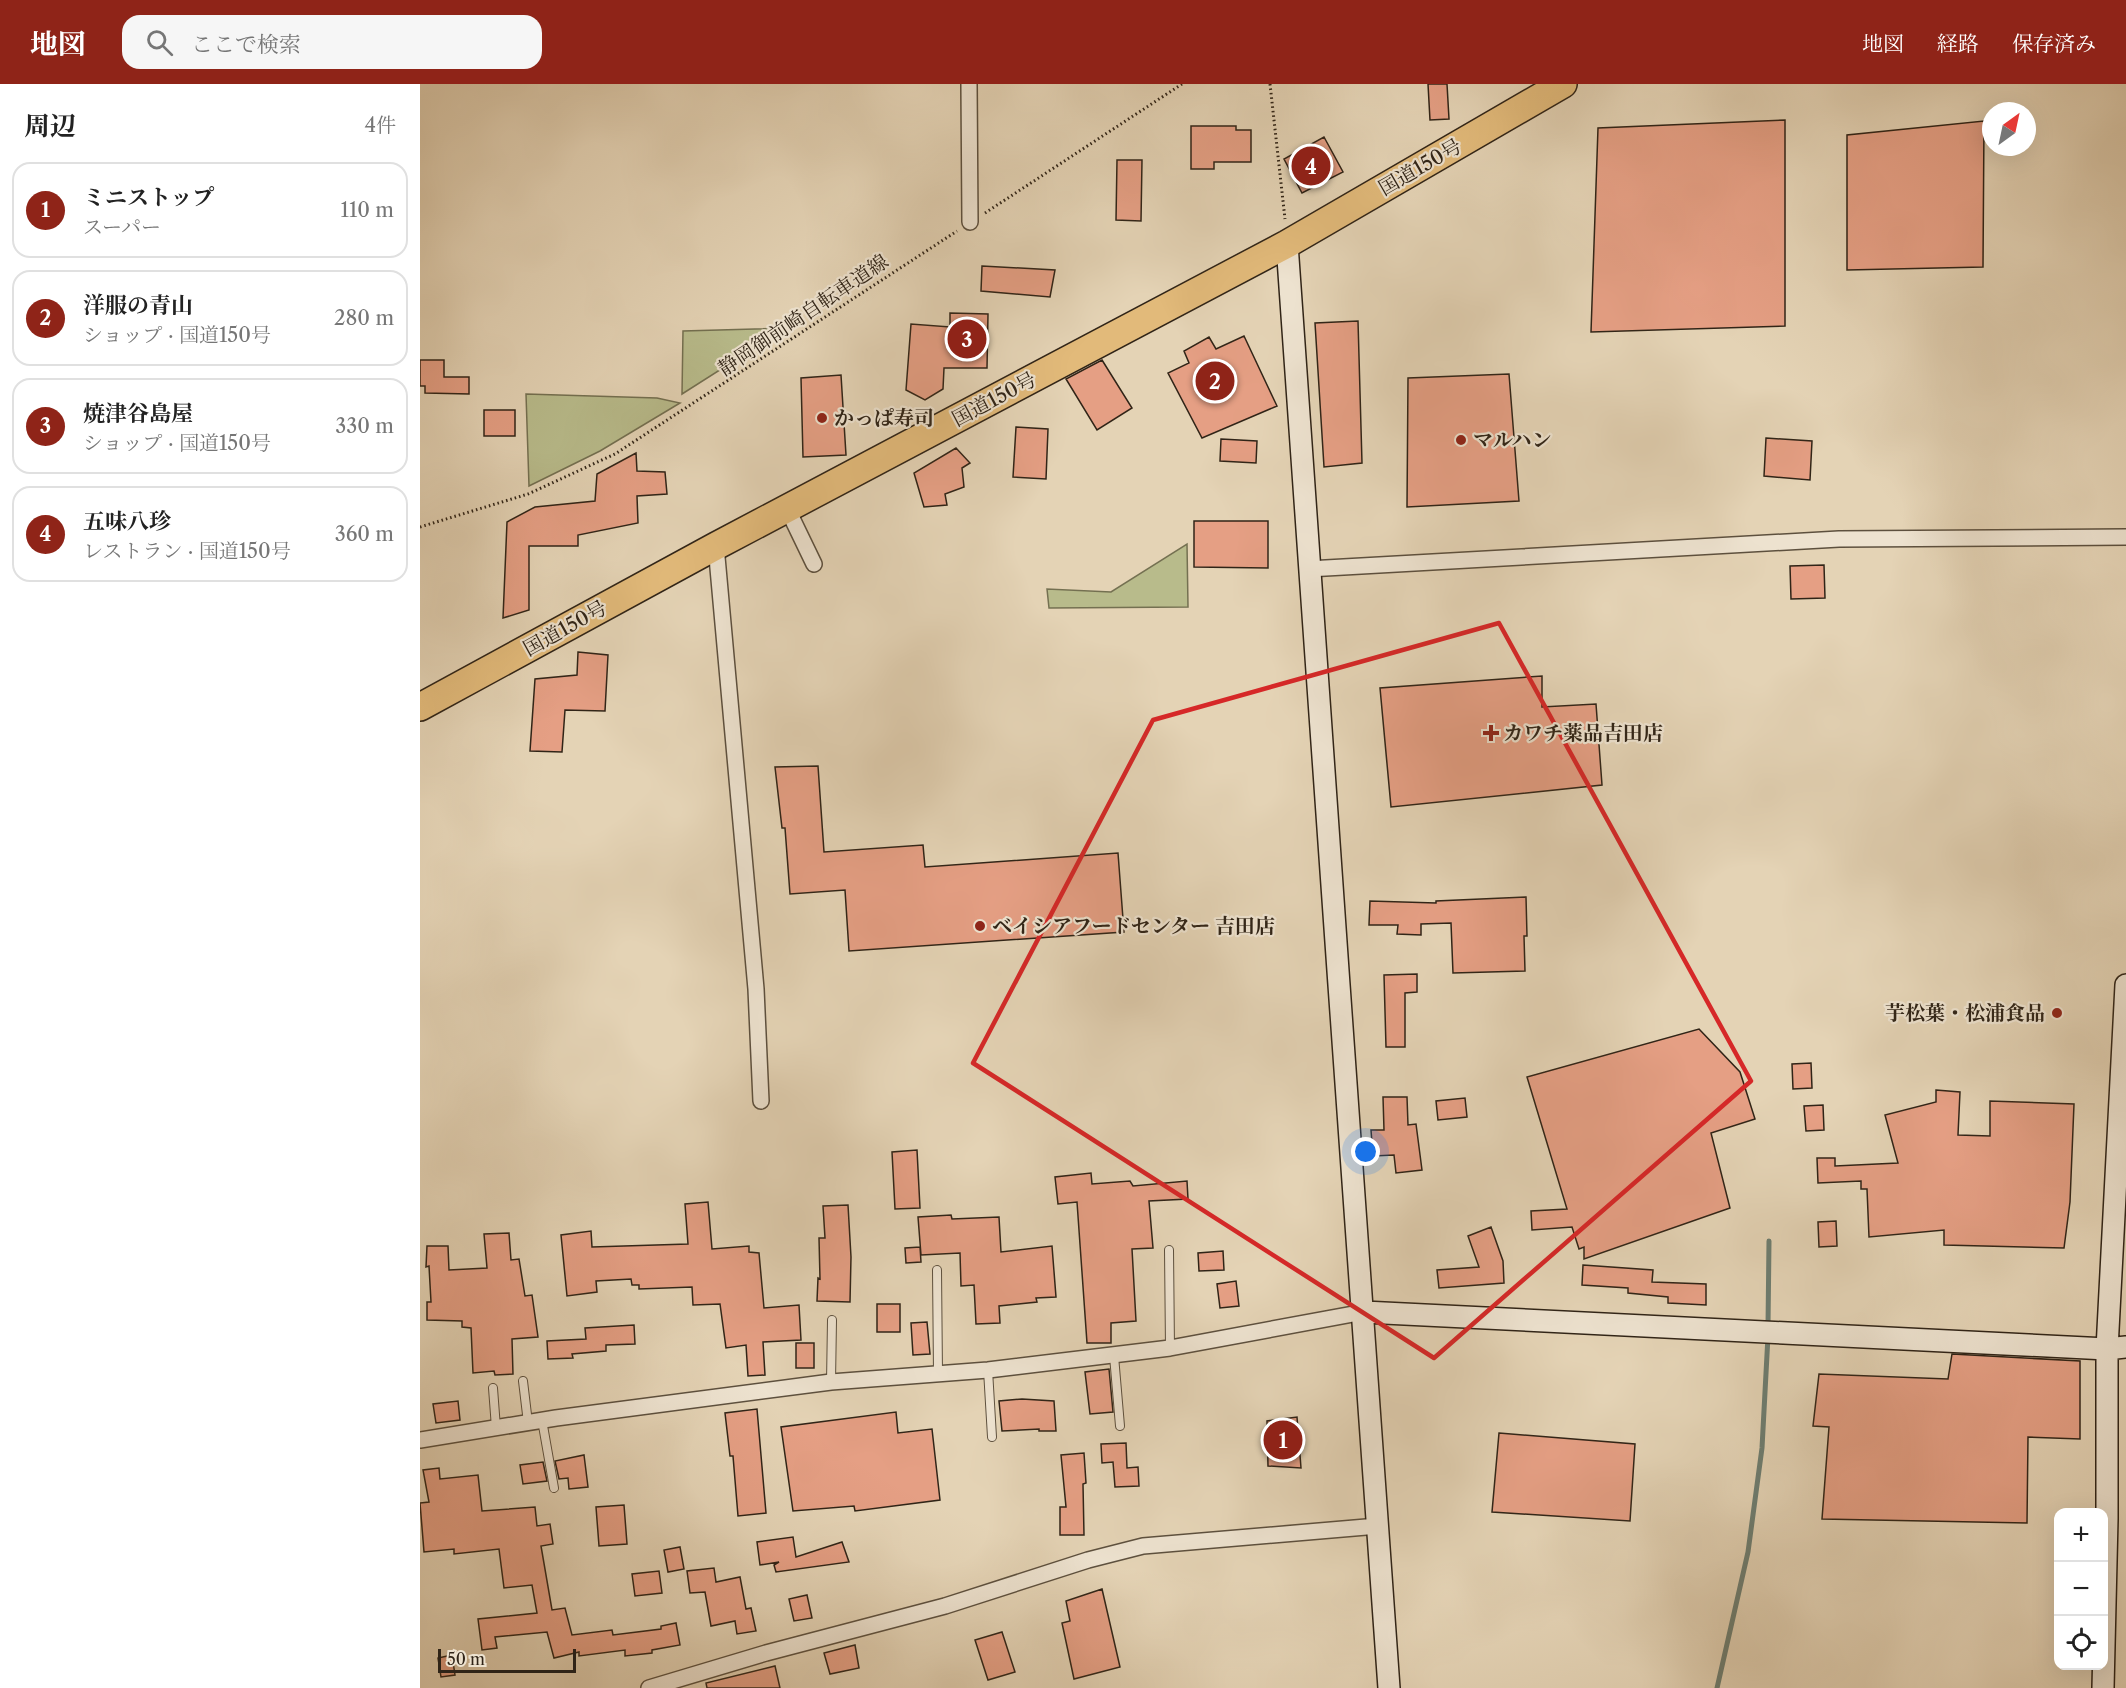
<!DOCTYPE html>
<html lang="ja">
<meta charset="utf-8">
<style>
:root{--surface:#fff;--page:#f6f6f6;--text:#222;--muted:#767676;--line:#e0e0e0;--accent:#8f2418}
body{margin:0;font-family:"Libre Caslon Text","Noto Serif JP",serif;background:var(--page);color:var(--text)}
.controls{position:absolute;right:18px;bottom:18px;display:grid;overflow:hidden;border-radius:12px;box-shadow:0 6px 24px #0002}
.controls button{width:54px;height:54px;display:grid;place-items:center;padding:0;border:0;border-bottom:2px solid var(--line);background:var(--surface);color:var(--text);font:30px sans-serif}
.compass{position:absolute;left:1562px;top:18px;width:54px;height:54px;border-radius:50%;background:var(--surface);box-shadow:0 6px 24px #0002;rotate:33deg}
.scale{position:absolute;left:18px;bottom:15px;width:138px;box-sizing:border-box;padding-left:6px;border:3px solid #302417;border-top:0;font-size:16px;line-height:21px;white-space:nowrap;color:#302417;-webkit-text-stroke:4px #ede2cf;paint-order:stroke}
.you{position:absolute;left:946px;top:1068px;width:21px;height:21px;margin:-15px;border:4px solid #fff;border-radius:50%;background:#1a73e8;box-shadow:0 0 0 9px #1a73e833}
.badge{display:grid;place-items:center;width:39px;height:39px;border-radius:50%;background:var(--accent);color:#fff;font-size:20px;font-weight:700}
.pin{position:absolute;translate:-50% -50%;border:3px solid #fff;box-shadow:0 2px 6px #0006}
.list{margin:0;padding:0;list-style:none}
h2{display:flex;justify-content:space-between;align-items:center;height:78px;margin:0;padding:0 24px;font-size:26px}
h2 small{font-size:20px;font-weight:400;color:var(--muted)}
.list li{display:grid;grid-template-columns:39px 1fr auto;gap:18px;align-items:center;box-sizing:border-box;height:96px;margin:0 12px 12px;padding:0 12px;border:2px solid var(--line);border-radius:18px}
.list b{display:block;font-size:22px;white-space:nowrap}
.list p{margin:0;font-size:20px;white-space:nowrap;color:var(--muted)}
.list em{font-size:20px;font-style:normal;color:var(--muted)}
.icon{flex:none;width:33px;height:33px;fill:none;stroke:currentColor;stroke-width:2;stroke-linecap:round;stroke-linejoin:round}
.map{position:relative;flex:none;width:1706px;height:1604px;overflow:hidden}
header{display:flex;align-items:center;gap:36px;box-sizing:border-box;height:84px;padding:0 30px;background:var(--accent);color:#fff}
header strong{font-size:28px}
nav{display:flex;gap:33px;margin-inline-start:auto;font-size:21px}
.search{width:420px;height:54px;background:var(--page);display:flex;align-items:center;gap:15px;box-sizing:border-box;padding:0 21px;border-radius:18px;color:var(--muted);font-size:22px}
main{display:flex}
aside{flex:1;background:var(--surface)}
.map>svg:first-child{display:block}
</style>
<header>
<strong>地図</strong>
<div class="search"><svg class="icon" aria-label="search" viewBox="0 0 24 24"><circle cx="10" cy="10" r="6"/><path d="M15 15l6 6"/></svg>ここで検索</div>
<nav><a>地図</a><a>経路</a><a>保存済み</a></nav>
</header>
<main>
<aside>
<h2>周辺<small>4件</small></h2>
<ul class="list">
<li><span class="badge">1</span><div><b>ミニストップ</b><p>スーパー</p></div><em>110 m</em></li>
<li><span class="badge">2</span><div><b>洋服の青山</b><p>ショップ · 国道150号</p></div><em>280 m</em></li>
<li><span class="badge">3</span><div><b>焼津谷島屋</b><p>ショップ · 国道150号</p></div><em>330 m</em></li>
<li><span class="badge">4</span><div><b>五味八珍</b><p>レストラン · 国道150号</p></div><em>360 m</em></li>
</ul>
</aside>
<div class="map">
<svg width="1706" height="1604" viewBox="0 0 1706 1604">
<rect width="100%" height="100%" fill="#e4d3b5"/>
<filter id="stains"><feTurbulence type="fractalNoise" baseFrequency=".00333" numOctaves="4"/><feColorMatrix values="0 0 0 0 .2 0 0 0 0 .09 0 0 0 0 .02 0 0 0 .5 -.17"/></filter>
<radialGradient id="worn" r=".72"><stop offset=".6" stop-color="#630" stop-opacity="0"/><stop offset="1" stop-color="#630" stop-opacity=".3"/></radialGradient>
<path fill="#b8bb8b" stroke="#747051" stroke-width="1.5" d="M366,244L262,310L263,247Z
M106,310L237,314L260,319L180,367L109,402Z
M767,460L768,523L629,524L627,505L691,508Z"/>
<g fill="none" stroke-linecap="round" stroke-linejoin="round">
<path stroke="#6d7d71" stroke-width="5" d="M1348,1243L1349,1157
M1297,1604L1328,1468L1342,1364L1348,1252"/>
</g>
<path fill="#e59f84" stroke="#302417" stroke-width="1.5" d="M1008,0H1027L1029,35L1010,36Z
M1365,36V242L1171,248L1178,44Z
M1564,37L1563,183L1427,186V51Z
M771,42H816V46H831V78H794V85H771Z
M904,53L923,88L882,109L864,75Z
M697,76H722L721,137L696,136Z
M562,182L635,186L630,213L561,207Z
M530,229L568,230L567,284H524L523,305L505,316L486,306L491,240L530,243Z
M938,237L942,379L904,383L895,239Z
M824,252L857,322L782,354L748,289L769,279L764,267L789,253L796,265Z
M0,276H24V293H49V310L5,309V302H0Z
M682,276L712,324L677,346L646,295Z
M1089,290L1099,417L987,423L988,294Z
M421,291L426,371L383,373L381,294Z
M64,326H95V352H64Z
M596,343L628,345L626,395L593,393Z
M1346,354L1392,357L1390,396L1344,392Z
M801,355L837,357L836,379L800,377Z
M536,364L550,379L542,384L544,403L525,410L527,421L504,423L494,389Z
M216,369L217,387L245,388L247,410L217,412L218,439L158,451V462H109V526L83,534L87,438L115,423L175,417L177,390Z
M774,437H848V484L774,483Z
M1404,481L1405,514L1371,515L1370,482Z
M158,568L188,571L185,627L145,626L142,668L110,667L115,595L157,591Z
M1122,592V623L1176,620L1182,701L971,723L960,604Z
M398,682L404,768L503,761L505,783L698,769L704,848L429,867L425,806L370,810L365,744H362L355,683Z
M1106,813L1107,852H1104L1105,887L1033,889L1031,839L1001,840V851L977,850L978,841H949L950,817L1016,819V817Z
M997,890V908L985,909V963H966L964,891Z
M1279,945L1320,988L1335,1035L1291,1049L1310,1124L1164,1175V1163L1159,1165L1152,1143L1112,1146L1111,1127L1147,1125L1107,993Z
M1391,979L1392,1004L1373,1005L1372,980Z
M1516,1006L1540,1008L1538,1051L1570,1052V1017L1654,1020L1650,1118L1644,1164L1524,1161V1146L1449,1153L1447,1105H1441V1097L1398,1099L1397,1074H1415V1082L1478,1079L1465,1031L1516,1018Z
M963,1013H987L988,1041L996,1040L1002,1086L976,1089L974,1071L953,1072L951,1046H964Z
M1045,1014L1047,1033L1018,1036L1016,1017Z
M1403,1021L1404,1046L1386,1047L1384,1022Z
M497,1066L500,1124L475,1125L472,1068Z
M671,1089L672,1100L710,1097L713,1102L767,1097L768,1115L729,1117L733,1164L712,1165L716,1237L691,1239V1259H667L657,1118L638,1120L635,1093Z
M288,1118L292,1165L329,1162V1168L339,1169L344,1224L379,1221L381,1256L343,1258L345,1291L328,1292L326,1261L306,1264L300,1220L273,1221L272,1203L219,1205V1201H212L211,1195L176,1197L177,1208L147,1212L141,1151L171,1147L172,1163L268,1160L265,1120Z
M428,1121L431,1173L430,1218L397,1217L398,1194L400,1195L399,1154H405L403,1122Z
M531,1131L532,1135L579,1133L581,1168L632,1162L636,1213L616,1214L617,1218L579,1222L580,1239L556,1240L554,1201L541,1202L540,1169L501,1171L498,1133Z
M1416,1137L1417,1162L1399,1163L1398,1138Z
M1071,1143L1083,1177L1084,1199L1019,1204L1017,1186L1059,1183L1048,1152Z
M89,1149L91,1176L99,1175L105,1212L112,1211L118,1253L92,1255L93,1290L75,1291L74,1287L53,1289L51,1244L42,1243V1237L7,1236V1218H11L9,1182L6,1183L7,1162H28L29,1186L67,1184L64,1150Z
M500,1163L501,1178L486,1179L485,1164Z
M803,1167L804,1186L779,1187L778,1169Z
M1163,1181L1233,1186L1232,1198L1286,1200V1221L1248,1219V1213L1208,1209V1204L1162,1201Z
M816,1197L819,1222L800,1224L797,1200Z
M457,1220H480V1248H457Z
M507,1238L510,1270L493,1271L491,1239Z
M214,1241L215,1260L186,1261V1267L152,1270L153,1274L128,1275L127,1257L166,1255L165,1244Z
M376,1259H394V1284H376Z
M1532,1270L1660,1277V1355L1608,1353L1607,1439L1402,1435L1409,1343L1393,1342L1399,1290L1528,1295Z
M689,1285L693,1328L670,1330L665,1288Z
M602,1315L634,1317L636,1347H619V1345L582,1347L579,1317Z
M38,1317L40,1336L16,1339L13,1320Z
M337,1325L346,1429L318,1432L313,1372H310L305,1329Z
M476,1328L478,1349L512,1345L520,1416L435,1427L434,1422L373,1427L361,1343Z
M877,1333L881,1384L848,1382L847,1337Z
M1079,1349L1215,1360L1210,1437L1072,1428Z
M706,1359L707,1384L718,1383L719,1402L695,1403L693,1378L682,1379L681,1360Z
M664,1369L666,1399L663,1400L664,1451H640V1423H646L641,1371Z
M164,1371L168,1403L149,1405L148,1394L139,1395L135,1377Z
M123,1378L127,1397L103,1400L100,1381Z
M19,1384L20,1395L58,1391L62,1427L115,1423L117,1442L130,1440L133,1460L121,1462L132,1526L145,1524L152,1551L192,1546L193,1551L241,1545V1542L256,1539L260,1561L232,1566V1569L205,1572V1566L159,1572V1568L134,1574L127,1548L75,1553L77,1564L62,1566L58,1535L117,1529L112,1501L84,1504L79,1465L34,1470V1465L4,1468L0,1419L9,1418L3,1386Z
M204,1421L207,1460L179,1462L176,1423Z
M373,1453L376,1473L422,1458L429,1478L356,1488L354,1481L359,1478L340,1481L337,1458Z
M260,1463L264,1485L248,1488L244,1466Z
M294,1484L296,1498L320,1493L326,1525L331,1524L336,1547L317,1550L315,1537L291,1542L285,1508L270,1509L267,1487Z
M239,1487L242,1509L215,1512L212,1490Z
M682,1505L700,1583L654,1595L642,1539L650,1537L646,1517Z
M387,1511L392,1534L374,1537L369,1515Z
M582,1548L595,1588L568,1596L555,1556Z
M435,1561L439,1584L410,1590L404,1569Z
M32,1571L35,1591L21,1593L18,1574Z
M355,1582L360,1604H287L286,1599Z"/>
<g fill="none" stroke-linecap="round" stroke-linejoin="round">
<g stroke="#5d503e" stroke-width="10">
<path id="lane" d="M749,1166L750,1264
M517,1186L518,1289
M694,1272L700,1342
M568,1286L572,1353
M103,1297L108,1339
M411,1298L412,1236
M73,1304L76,1344
M122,1336L134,1404"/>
</g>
<g stroke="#5d503e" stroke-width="18">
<path id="street" d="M549,0L550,138
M367,424L394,480
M296,462L336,905L341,1017
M888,485L1419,455L1706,453
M0,1356L136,1334L411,1298L568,1286L750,1264L944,1228
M229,1604L346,1569L525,1522L668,1476L723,1462L958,1442"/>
</g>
<g stroke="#302417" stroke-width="24">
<path id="secondary" d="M867,160C898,641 937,1123 969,1604
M944,1228L1687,1265L1706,1263
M1683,1604L1687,1435V1265L1706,901"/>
</g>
<g stroke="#302417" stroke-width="30">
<path id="highway" d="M0,623L296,462L867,160L1143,0"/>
</g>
<path stroke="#302417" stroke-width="3" stroke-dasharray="1.5 3" stroke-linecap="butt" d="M850,0L865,135
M565,129L762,0
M0,443L108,410L195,370L537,147"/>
<use href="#lane" stroke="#ede2cf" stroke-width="8"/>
<use href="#street" stroke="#ede2cf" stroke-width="15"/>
<use href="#secondary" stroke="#ede2cf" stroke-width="21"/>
<use href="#highway" stroke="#e2ba7a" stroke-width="27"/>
</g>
<path fill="none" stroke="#d62828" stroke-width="4.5" stroke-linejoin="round" d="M1079,539L1331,997L1014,1274L553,979L733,636Z"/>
<g fill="#8f2418" stroke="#ede2cf" stroke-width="2">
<circle cx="402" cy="334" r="6"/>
<circle cx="1041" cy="356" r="6"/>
<path d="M1068 640h6v6h6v6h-6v6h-6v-6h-6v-6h6z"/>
<circle cx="560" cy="842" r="6"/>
<circle cx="1637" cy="929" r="6"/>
</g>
<g text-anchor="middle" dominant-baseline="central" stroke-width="4.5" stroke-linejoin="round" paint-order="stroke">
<g font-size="20" fill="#302417" stroke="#ede2cf">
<text transform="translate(1000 83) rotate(-30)">国道150号</text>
<text transform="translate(383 231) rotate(-34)">静岡御前崎自転車道線</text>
<text transform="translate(574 315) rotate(-28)">国道150号</text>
<text transform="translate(145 544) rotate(-29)">国道150号</text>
</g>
<g font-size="20" font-weight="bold" fill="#302417" stroke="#ede2cf" text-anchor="start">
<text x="414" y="334">かっぱ寿司</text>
<text x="1053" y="356">マルハン</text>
<text x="1083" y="649">カワチ薬品吉田店</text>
<text x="572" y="842">ベイシアフードセンター 吉田店</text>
<text x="1625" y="929" text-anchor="end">芋松葉・松浦食品</text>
</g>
</g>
<rect width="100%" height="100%" filter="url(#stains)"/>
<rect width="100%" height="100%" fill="url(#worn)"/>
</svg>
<div class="controls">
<button>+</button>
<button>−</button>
<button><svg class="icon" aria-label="locate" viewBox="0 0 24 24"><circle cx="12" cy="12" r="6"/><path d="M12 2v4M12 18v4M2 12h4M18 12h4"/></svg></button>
</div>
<svg class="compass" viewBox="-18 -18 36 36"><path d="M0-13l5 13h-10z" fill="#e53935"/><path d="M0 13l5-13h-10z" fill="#767676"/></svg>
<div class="scale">50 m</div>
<div class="you"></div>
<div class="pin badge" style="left:863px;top:1356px">1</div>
<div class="pin badge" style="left:795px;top:297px">2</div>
<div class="pin badge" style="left:547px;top:255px">3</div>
<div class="pin badge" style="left:891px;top:82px">4</div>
</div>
</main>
